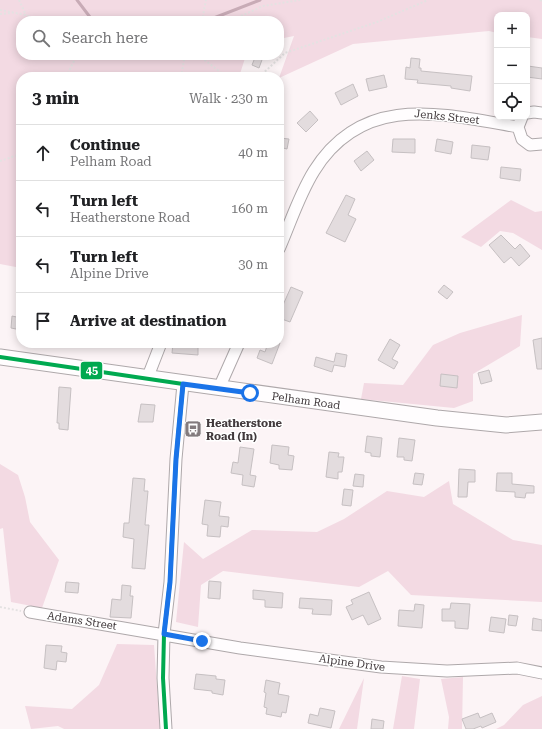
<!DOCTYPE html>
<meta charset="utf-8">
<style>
:root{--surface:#fff;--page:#f2f2f2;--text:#202124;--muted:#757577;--line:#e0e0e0}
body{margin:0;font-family:"Roboto Serif",serif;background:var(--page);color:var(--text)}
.controls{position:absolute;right:12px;top:12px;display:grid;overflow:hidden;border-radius:8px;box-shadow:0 2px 10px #0003}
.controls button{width:36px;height:36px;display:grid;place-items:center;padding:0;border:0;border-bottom:1px solid var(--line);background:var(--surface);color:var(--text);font:20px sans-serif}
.stop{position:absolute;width:12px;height:12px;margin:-9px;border:3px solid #1a73e8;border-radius:50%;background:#fff}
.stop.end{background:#1a73e8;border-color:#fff;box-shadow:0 1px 4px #0008}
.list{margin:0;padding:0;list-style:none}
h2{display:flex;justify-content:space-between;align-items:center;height:52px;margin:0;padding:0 16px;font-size:17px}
h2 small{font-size:13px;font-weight:400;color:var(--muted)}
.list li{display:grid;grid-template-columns:26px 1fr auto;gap:12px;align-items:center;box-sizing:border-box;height:56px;padding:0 16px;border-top:1px solid var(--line)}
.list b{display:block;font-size:15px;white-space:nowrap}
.list p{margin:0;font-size:13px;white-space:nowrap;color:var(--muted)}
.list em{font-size:13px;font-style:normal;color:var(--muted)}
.icon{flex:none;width:22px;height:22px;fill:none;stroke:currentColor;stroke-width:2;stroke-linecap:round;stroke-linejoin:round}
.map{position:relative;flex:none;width:542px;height:729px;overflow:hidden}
.search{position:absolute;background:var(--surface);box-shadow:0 2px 10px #0003;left:16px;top:16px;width:268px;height:44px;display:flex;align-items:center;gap:10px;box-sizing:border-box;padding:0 14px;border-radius:16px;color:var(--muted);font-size:15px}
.panel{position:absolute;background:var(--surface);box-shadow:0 2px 10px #0003;left:16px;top:72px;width:268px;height:276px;border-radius:16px}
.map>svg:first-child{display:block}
</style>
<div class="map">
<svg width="542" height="729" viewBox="0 0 542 729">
<rect width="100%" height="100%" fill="#fcf4f6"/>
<path fill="#f3dae3" d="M0,0H542V39L527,37V15H497V33L489,31L353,44L279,78L294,36L279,39V21H21V55H246L239,77H21V268L0,264Z
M511,200L535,212L542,211V250L513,233L500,231L481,247L461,237Z
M522,315L520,346L473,374V401L454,408L361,399L364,383L403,385L433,345L460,333Z
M0,464L18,475L25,497L30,522L59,560L42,608L11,602L3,528L0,529Z
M449,481L453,504L513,540L542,545V602L411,595L388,571L359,587L223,571L201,585L198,627L176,622L184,542L203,559L252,530L317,532L344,519L387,491L424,497Z
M117,644L154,645L160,729H64L58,726L31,729L25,706L72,709L99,685Z
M402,676L420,679L414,729H393Z
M463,677L462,729H448L449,717L441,679Z
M364,678L357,729H339Z
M542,696V729H496L504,725L523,705Z"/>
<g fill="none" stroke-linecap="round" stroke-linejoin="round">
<path stroke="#c8abb6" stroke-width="3" d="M77,0L93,21
M206,21L260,0"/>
</g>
<path fill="#e3dcde" stroke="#c6c0c2" d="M256,55L263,57L259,68L252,65Z
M411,58L420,59L419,68H421V71L472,76L470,91L451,88V86L417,83L418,80L405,79L406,67L410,68Z
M528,66L542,68V79L527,77Z
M384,75L387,87L369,91L366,79Z
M353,84L358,96L341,105L335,93Z
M310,111L318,120L306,132L297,123Z
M280,138L289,139L287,149L279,147Z
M393,139H415V153L392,152Z
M437,139L453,142L451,154L435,151Z
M472,145L490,147L488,160L471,158Z
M367,151L374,160L361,171L354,161Z
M501,167L521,169L520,181L500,178Z
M346,195L355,199L348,215L356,219L345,242L326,233Z
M501,235L515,249L520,244L530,256L519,266L511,257L504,263L489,245Z
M444,285L453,292L447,299L438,292Z
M291,287L303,292L290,322L279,318V314Z
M12,316L21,318V330L11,328Z
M542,338V369H537L533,340Z
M390,339L400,345L392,359L398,362L394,369L378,360Z
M173,343H198V355L172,353Z
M268,343H280L272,364L257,358L260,350L265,352Z
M336,353L347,355L345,367L334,365L332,372L314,366L316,357L334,362Z
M489,370L492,381L481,384L478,373Z
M441,374L458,376L457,388L440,386Z
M59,387L71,388L68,430L59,429V423H57Z
M141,404L155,405L153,422H138Z
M367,436L382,438L380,457L371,456V453L365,452Z
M399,438L415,440L412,461L404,460V457H397Z
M272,445L289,447L288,455L294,456L292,470L279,469V465L270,463Z
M240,447L254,449L250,475L256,476L254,487L242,485L243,475L231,473L233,462L238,463Z
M329,452L339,453L338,457H344L342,472H338V479L326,477Z
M459,469L475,470V482H468L467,497H458Z
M415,473L424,474L422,485L413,484Z
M497,473H512V484L534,486V493H526L525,498L515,497V492L496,491Z
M355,474L364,475L363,487L353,486Z
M133,478L145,479L144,491H148L145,525H149L145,569L132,568L134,539L123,537L124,523H129Z
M344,489L353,490L351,506L342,505Z
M205,500L221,502L219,516L229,517L228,527L221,526L220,537L207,536L208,525L202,524Z
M209,581L221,582L220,599L208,598Z
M66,582L79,583L78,593L65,592Z
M122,585L131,586L130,596H133L131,618L110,617L112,599L121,600Z
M253,590L283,593L282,608L265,607V600L253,599Z
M369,592L381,619L368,625L363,615L352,620L346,607L353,604L351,600Z
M300,598L332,600L331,615L312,614L313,609L299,608Z
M451,603L470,604L468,629L455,628V621H442V609H450Z
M415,604L424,605L422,628L398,626L399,610L414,611Z
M509,615L518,616L516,626L508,625Z
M491,617L506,619L504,633L489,631Z
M533,618L542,620V631L532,630Z
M46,645L62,646L61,652L67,653L66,662L57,661L56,670L44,668Z
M196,674L216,676V679L225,680L223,695L212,693V691L194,689Z
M266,680L280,683L278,694L289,696L286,713L282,712L281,717L266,714L267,708L264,707L266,693L264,692Z
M320,708L335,711L331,728L308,723L310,714L318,716Z
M478,713L480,718L492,713L496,722L482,728L481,726L473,729H466L462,719Z
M372,719L384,721L383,729H371Z"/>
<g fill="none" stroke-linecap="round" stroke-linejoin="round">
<g stroke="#aea8aa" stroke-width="13">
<path id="minor" d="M527,113L534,112L542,113
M522,117L518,127L522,139L530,145L542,144
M279,249C290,224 299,195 314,171C363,92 442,114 518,127
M147,379L161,343
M219,388L239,343
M30,612L240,648L381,667L447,671L517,668L542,673
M166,729L163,678L164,634L170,582L176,459L183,384"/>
</g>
<g stroke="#aea8aa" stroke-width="17">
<path id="secondary" d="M0,357L437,418L506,425L542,422"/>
</g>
<path stroke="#e4e2e2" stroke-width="2" stroke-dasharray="2 2" stroke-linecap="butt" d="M19,0L26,15
M540,0L542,1
M0,10L26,15L40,21
M0,14L11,13
M202,21L206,0
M230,21L263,6L300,0
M127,55H150
M198,55L227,77
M66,77L77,55
M181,77L185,55
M259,77L285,53L377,22L428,0
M0,161L21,154
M0,607L21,611"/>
<use href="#minor" stroke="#fffdfe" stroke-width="11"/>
<use href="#secondary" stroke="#fffdfe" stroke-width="15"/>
<g stroke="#fff" stroke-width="7">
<path id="bus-1" d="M0,357L183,384
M166,729L163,678L164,634L170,582L176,459L183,384"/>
</g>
<use href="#bus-1" stroke="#00a950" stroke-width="4"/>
</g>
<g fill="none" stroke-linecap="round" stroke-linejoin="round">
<path stroke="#1a73e8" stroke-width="5" d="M202,641L164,634L170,582L176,459L183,384L250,393"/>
</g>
<defs>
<g id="bus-square" transform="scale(0.9)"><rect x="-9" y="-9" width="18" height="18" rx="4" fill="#837b7e" stroke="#fff"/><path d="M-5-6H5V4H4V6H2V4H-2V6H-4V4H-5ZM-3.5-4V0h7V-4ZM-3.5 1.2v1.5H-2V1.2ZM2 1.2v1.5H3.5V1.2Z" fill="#fff"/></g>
</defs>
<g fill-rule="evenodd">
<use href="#bus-square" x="193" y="429"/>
</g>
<g text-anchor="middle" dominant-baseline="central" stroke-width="3" stroke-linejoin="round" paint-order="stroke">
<g font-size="11" fill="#423a3d" stroke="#fff">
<text transform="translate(447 117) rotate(6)">Jenks Street</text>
<text transform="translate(306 401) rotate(8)">Pelham Road</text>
<text transform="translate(82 621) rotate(9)">Adams Street</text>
<text transform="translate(352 663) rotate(8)">Alpine Drive</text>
</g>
<g font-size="11" font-weight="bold" fill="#423a3d" stroke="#fff" text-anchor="start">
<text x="206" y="423">Heatherstone<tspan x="206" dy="13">Road (In)</tspan></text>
</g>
</g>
<rect stroke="#fff" stroke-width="1.5" x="80" y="361" width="23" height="19" rx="4" fill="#00a950"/>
<g font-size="11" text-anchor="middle" font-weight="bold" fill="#fff">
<text x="92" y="374">45</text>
</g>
</svg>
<div class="controls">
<button>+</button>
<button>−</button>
<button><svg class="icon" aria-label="locate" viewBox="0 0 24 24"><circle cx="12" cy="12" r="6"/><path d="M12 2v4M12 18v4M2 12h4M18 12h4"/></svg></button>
</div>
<div class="stop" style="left:250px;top:393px"></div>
<div class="stop end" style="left:202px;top:641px"></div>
<div class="search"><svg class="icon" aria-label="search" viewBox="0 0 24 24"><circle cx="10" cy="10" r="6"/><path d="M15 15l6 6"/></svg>Search here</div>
<section class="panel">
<h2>3 min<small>Walk · 230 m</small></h2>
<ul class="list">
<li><svg class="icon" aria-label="ahead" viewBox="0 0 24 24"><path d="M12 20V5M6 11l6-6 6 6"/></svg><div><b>Continue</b><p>Pelham Road</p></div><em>40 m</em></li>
<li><svg class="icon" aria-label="left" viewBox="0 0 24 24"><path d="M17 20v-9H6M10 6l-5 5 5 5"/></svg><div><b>Turn left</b><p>Heatherstone Road</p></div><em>160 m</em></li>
<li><svg class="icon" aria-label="left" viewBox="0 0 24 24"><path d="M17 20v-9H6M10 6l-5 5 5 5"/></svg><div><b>Turn left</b><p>Alpine Drive</p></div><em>30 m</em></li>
<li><svg class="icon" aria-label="arrive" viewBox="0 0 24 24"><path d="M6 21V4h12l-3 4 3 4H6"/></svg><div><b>Arrive at destination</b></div></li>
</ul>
</section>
</div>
